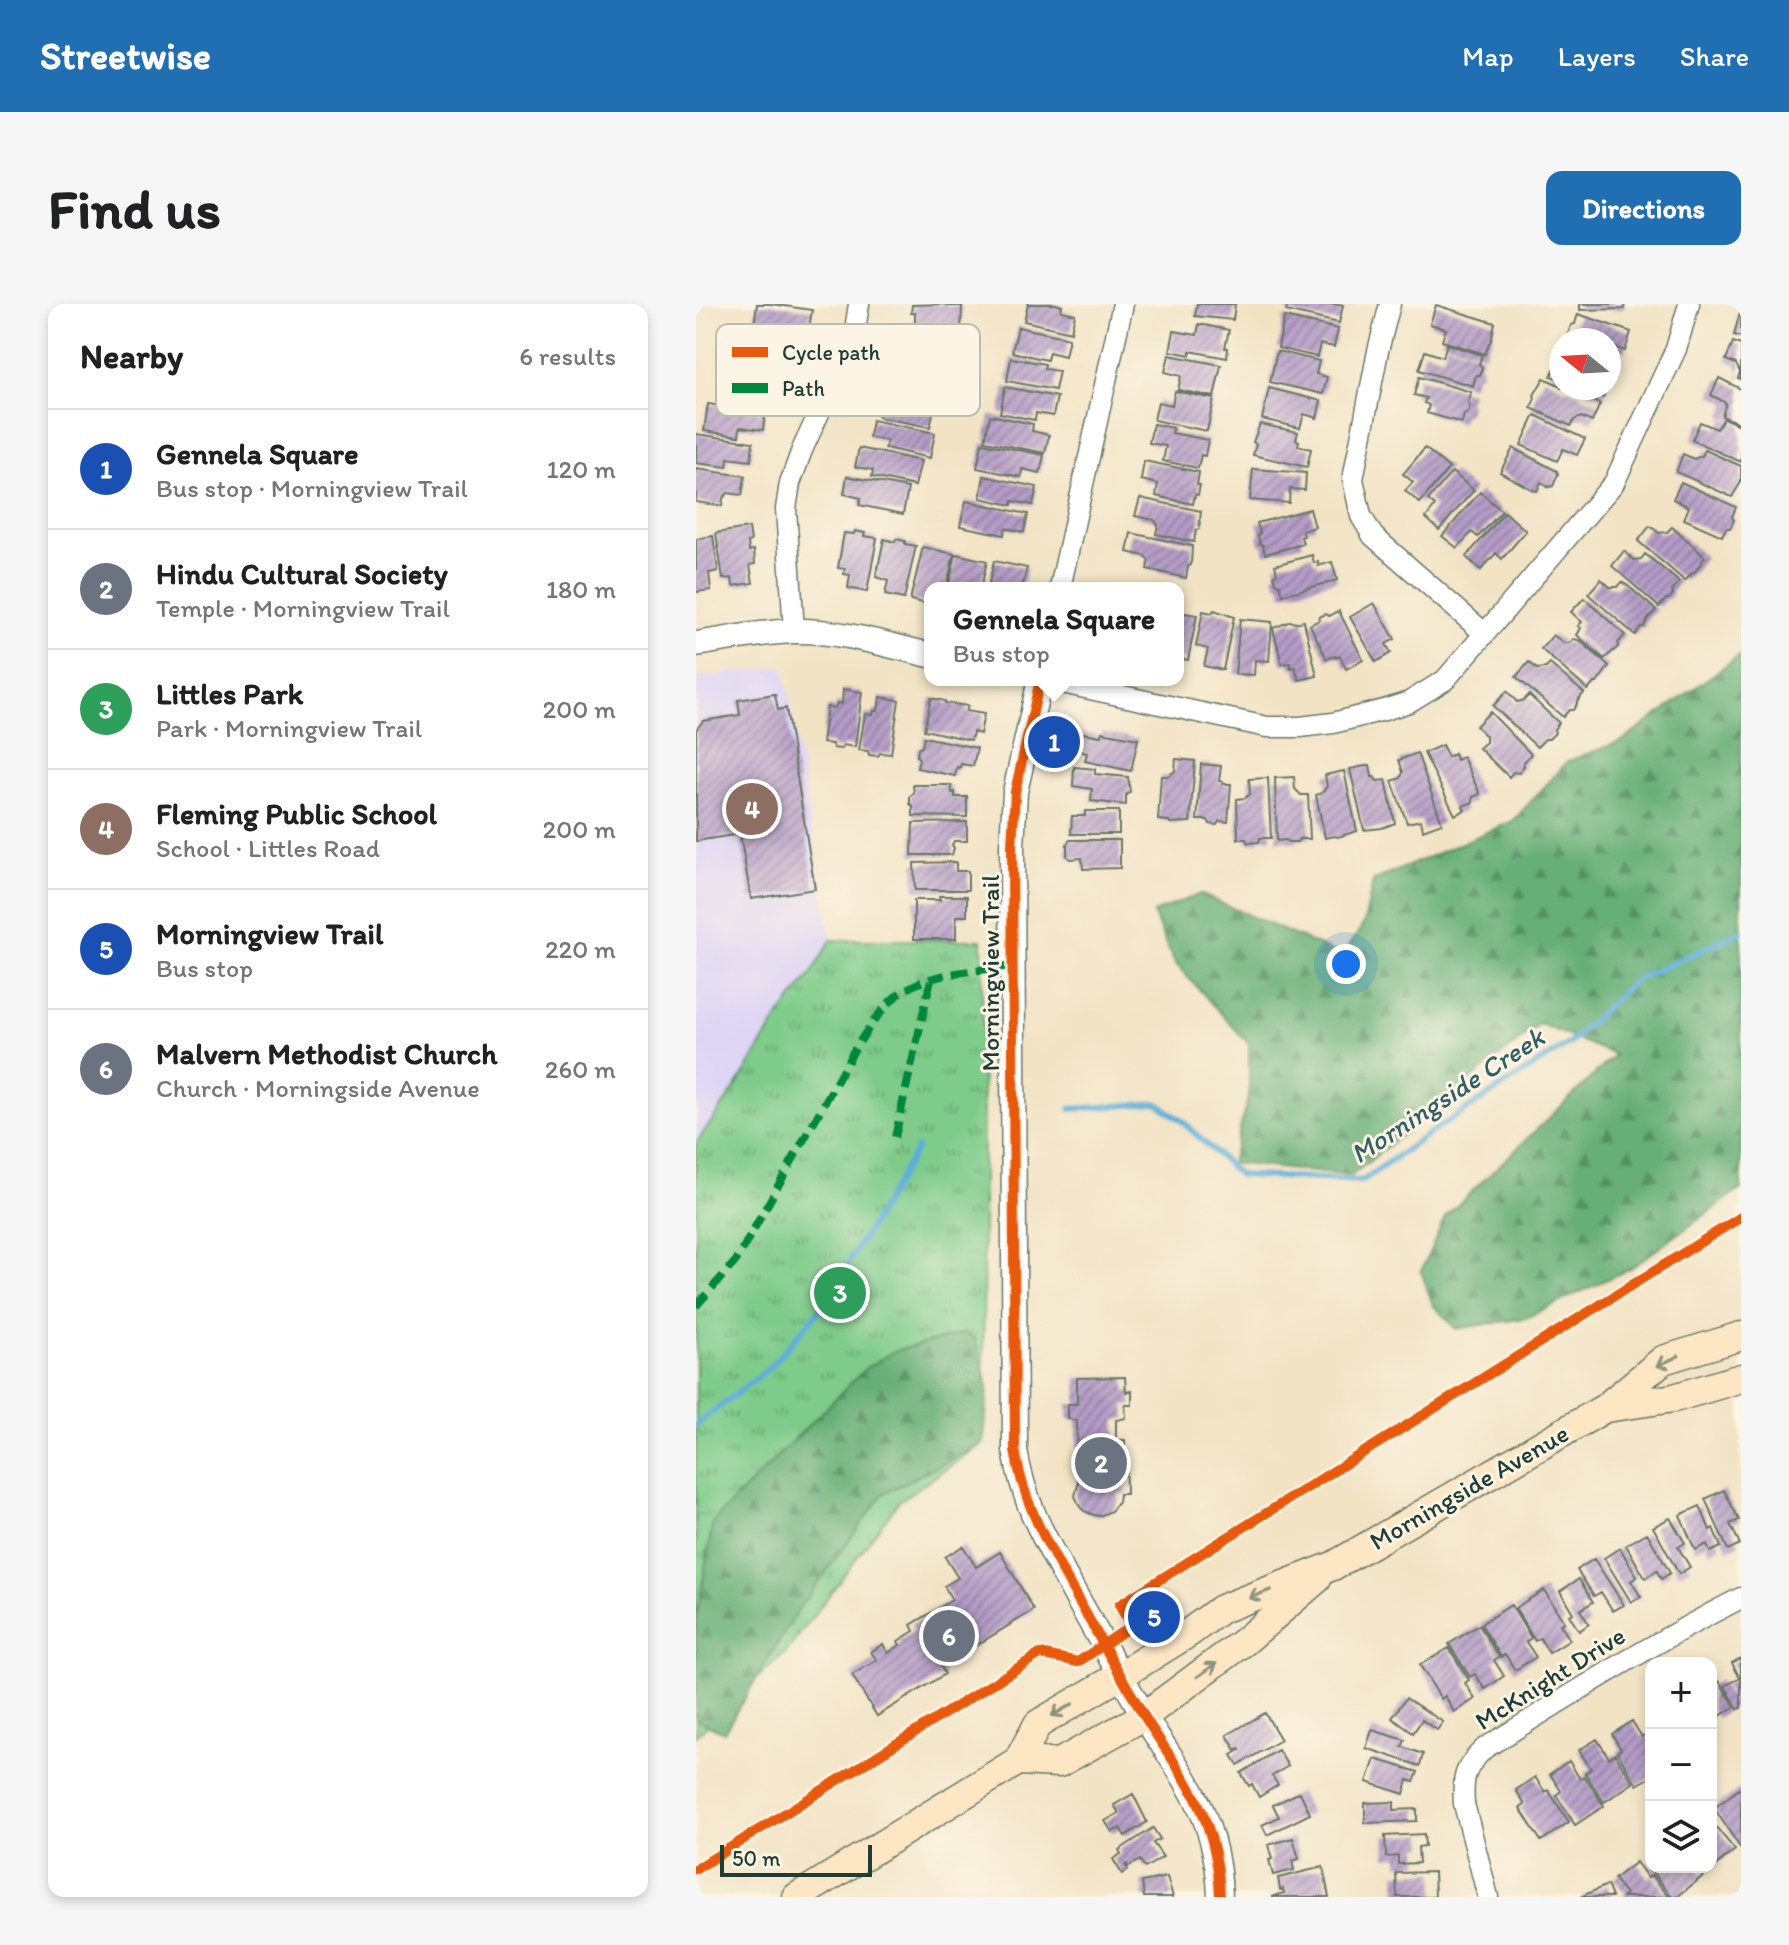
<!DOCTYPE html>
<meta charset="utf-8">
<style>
:root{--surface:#fff;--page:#f6f6f6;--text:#202124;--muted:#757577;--line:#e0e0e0;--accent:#1f6fb2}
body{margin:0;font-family:Itim,sans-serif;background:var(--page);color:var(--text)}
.controls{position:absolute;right:24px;bottom:24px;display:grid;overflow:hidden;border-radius:16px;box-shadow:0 4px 12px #0003}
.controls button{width:72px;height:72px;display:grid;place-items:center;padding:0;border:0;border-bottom:2px solid var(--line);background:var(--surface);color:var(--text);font:40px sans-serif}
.compass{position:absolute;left:853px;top:24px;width:72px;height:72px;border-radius:50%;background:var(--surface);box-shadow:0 4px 12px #0003;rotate:288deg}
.scale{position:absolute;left:24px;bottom:20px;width:152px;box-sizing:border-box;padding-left:8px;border:4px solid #1f3d34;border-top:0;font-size:22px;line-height:28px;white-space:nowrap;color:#1f3d34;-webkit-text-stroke:6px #fcf5e5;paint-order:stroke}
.you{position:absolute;left:650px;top:660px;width:28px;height:28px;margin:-20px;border:6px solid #fff;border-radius:50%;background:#1a73e8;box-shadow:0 0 0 12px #1a73e833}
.badge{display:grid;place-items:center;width:52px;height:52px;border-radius:50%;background:var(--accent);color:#fff;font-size:26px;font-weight:700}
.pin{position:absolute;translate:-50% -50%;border:4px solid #fff;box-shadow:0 2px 8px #0006}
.popup{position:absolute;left:228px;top:278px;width:260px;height:104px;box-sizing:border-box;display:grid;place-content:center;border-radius:16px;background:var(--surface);filter:drop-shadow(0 2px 6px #0005);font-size:26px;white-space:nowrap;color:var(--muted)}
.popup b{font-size:30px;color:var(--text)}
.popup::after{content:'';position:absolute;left:50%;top:100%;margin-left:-16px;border:16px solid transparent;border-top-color:var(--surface)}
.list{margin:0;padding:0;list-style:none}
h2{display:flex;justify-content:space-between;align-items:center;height:104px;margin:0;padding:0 32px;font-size:34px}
h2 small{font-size:26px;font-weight:400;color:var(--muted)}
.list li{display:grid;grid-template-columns:52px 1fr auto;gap:24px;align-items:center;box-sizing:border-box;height:120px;padding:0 32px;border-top:2px solid var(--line)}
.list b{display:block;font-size:30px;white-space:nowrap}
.list p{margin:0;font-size:26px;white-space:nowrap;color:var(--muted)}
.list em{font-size:26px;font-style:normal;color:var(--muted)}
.icon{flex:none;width:44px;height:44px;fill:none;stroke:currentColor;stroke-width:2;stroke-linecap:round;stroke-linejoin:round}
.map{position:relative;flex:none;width:1045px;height:1593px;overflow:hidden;border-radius:16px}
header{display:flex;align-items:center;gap:48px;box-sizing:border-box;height:112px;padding:0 40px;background:var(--accent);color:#fff}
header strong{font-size:38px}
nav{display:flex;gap:44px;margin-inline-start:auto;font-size:28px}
.intro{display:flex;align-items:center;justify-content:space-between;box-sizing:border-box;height:192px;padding:0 48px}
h1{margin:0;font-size:56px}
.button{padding:20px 36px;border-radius:16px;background:var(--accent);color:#fff;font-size:28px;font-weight:700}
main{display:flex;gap:48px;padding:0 48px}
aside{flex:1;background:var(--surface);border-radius:16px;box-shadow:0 4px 12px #0003}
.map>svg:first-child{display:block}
</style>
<header>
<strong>Streetwise</strong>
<nav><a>Map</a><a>Layers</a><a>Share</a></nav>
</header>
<div class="intro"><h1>Find us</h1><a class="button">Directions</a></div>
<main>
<aside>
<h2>Nearby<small>6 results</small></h2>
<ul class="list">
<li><span class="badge" style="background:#1a4fb4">1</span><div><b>Gennela Square</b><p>Bus stop · Morningview Trail</p></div><em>120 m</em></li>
<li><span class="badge" style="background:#6b7280">2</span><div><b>Hindu Cultural Society</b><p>Temple · Morningview Trail</p></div><em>180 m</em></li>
<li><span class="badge" style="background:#2e9e5b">3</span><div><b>Littles Park</b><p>Park · Morningview Trail</p></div><em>200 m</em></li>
<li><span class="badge" style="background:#8d6e63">4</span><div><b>Fleming Public School</b><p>School · Littles Road</p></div><em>200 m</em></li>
<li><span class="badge" style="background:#1a4fb4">5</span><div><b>Morningview Trail</b><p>Bus stop</p></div><em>220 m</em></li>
<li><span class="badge" style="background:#6b7280">6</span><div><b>Malvern Methodist Church</b><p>Church · Morningside Avenue</p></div><em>260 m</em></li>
</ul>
</aside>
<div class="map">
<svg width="1045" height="1593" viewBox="0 0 1045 1593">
<defs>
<pattern id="grass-tufts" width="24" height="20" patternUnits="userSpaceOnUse" patternTransform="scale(2)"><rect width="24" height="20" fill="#7ecb8a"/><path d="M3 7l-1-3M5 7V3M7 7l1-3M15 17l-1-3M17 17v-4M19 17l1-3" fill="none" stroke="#67a672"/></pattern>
<pattern id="forest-firs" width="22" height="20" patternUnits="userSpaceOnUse" patternTransform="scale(2)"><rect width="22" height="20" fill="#66af76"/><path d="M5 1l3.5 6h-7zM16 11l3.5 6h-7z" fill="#539062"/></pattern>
<pattern id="building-hatch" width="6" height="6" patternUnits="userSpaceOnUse" patternTransform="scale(2)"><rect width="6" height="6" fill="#b49bc6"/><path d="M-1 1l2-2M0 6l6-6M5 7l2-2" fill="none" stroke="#9280a2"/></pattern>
</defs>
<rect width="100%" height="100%" fill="#fcf5e5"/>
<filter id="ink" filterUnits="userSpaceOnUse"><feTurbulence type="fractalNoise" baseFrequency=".0125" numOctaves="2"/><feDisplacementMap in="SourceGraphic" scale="16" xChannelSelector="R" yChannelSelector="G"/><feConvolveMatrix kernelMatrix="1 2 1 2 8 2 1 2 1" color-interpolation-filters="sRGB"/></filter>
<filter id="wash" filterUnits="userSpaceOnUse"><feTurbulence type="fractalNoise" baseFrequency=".006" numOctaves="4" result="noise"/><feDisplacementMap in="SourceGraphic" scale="32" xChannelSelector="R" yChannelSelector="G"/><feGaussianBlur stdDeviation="1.8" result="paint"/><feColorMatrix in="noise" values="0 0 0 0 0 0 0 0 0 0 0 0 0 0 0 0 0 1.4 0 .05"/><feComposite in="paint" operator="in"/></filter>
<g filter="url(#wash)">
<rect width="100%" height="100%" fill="#f2e3c5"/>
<path fill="#ded5f5" d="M88,363L135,636L116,669L80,717L38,786L0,839V373Z"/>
<path fill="url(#grass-tufts)" stroke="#4e845f" stroke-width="2" d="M135,636H286L288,1139L203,1197L89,1350L34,1398L0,1432V839L38,786L80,717L116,669Z"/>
<path fill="url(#forest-firs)" stroke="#427655" stroke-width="2" d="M1045,350V885L935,964L830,1014L760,1025L737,1001L725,967L749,913L919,751L844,720L655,872L535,859L553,790V740L478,658L457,609L504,590L647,652L668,619L677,577L817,517L872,457L928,436Z
M269,1029L279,1035L292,1082L288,1139L188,1189L104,1303L28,1428L0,1415V1318L17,1217L170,1064L198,1047Z"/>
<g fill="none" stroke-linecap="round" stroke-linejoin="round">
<path stroke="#5daed8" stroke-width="6" d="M375,805L461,799L485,816L543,871L666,877L731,831L874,739L937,677L1045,628
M0,1121L73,1064L126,1003L221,844"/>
</g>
<g id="blocks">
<path fill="url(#building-hatch)" d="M61,0H75L116,6L113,24L95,21L94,26L58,21Z
M251,0V2H266L265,26H219V9H215L216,1Z
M332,0H360L366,2L365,7L379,10L375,28L328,17Z
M501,0H539L537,16L499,12Z
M592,0H641L647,1L643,19L590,7Z
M884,0H929L928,5L884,6Z
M740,1L799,19L795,37L793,39L789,50L746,37L750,25L734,20Z
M1044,8H1045V33L1038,31Z
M882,10L935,28L929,47L915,42L913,48V36H873L875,32L872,30L875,21L879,20Z
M588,13L642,25L638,43L624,40L621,53L582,44Z
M503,20L533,26L529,44H532L531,54L494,47V51L474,47L478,27L501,31Z
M322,23L373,34L369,52L353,48L351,56L316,48Z
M51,24L85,29L84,33L99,35L97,53L48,47Z
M210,31L264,33L263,61L231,60V50L209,49Z
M1037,38L1045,41V75L1042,74L1044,68L1040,60L1030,56Z
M751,40L786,51L783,60L786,63L784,71H780L777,82L723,66L729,47L747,53Z
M581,47L623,57L620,70L631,73L627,90L574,78Z
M865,50V76L855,72L860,61L858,57L862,51Z
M473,51L525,61L518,93L482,86L485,72L469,68Z
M36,52L88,58L87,70L74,68L73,75L34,70Z
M315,54L349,60L348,65L363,67L359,86L311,77Z
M200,61L254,67L251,95L213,91L214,81L198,79Z
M723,73L775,88L772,99L774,101L772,109L768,110L766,119L731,109L733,101L728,99L730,94L718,91Z
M848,74L865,82V84H869L904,100L896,118L885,113L878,116L875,122L835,104L839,94L838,91Z
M1023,74L1045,85V120L1026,112L1030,99L1015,91Z
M30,77L79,83L77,94L66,93L64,101L27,96Z
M309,83L361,93L357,112L340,109L339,116L304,109Z
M573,84L625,97L621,114L608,110L604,124L566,115Z
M883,84H911L907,94Z
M479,87L518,95L511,127L458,116L462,98L476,101Z
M200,93L239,100L234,123L182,113L186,94L199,97Z
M12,100L69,109L67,126L44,123L43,132L8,127Z
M294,111L337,120L336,127L353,131L349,149L289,137Z
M839,111L889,135L881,151L867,145L861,157L825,141Z
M1028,114L1045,122V158L996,136L1004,118L1021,125Z
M176,116L239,129L234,154L189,144L191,137L173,133Z
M457,120L477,124L476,129L512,136L509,152L505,151L502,164L467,157L470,142L453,139Z
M564,120L602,128L600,136L603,137L602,142L615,145L611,163L557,151L560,140L557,138Z
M0,130L57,138L55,157L32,154L31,163L0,159Z
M286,139L348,151L344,169L326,165L325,173L281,164Z
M163,144L225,157L219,182L176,173L177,166L159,163Z
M729,144L753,164L724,199L709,187L717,178L707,170Z
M817,144L861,167L862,170L857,182L852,183L845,178L841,187L837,186L804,168Z
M1009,146L1045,162V178L1036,193L980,168L987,150L998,155L1006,152Z
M448,157L503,168L501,181H504L502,191L499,190L497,200L460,192L462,180L445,176Z
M0,165L49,172L46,191L32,189L27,194L26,202L0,198Z
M557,165L610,169L609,186L594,185L593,199L554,196Z
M756,168L778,186L743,226L730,214L739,202L732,196Z
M151,172L212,184L207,210L163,201L165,194L148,190Z
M288,172L341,183L337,201L317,197L316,201L284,194Z
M985,178L1040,203L1036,213L1038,216L1034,224H1030L1026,232L988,215L993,203L977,195Z
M784,188L806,207L782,233L776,228L761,244L746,232Z
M444,194L505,207L503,225L500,226L498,238L460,230L462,221L458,216L439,212Z
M270,197L332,210L328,228L309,224L308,231L264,222Z
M614,205L619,223L606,227L608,232L605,233L607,240L569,250L567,241L564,240L562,232L564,229L561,219Z
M809,208L830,227L806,255L800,249L785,266L770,253Z
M954,222L963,229L971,228L976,223L1009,253L998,269H996L989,277L942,237Z
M53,224L55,237L52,238L53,247L58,246L59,260L54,261L57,279L37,282L36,274L27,275L20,229Z
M159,227L169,229L168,232L181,234L171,288L152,284L154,271L148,270L149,265L142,264L148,229L158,230Z
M435,229L496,242L495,261L492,262L490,274L451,265L453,257L449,252L431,248Z
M17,232L22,267L13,269L15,286L0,288V235Z
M188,235L199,238L200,235L209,237V240L220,242L208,295L189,291L192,277L180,273Z
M227,243L258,250L250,284H234L232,300L214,296Z
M928,247L938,256L945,255L949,250L983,278L976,287L977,290L973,295H970L963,303L916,262Z
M260,250L291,257L285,284H252Z
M616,251L618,259L622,258V262L636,258L641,276L587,291L584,281L580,279L578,272L581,269L579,261Z
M298,257L331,264L326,284H292Z
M905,275L914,283H921L925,278L931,281L960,306L952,314L948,323H945L939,331L892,290Z
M888,294L929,331L922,339V343L908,355L881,331L885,324L882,322L886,318L875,308Z
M678,299L699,335L690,340L695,349L680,358L654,313Z
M518,306L538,313L527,366L508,362L512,345L500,342L507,307L516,309Z
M643,307L667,356L650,365L644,352L640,354L639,352L631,355L614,321L623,316V313L630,310L633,312Z
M482,308L501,311L492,356L482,354Z
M544,315L576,318L573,357L559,356L558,371L539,370Z
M595,317L598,319L608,317L621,372L603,376L599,363L595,364L594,359L586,360L577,324Z
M857,331L868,339H874L877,335L883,336L913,362L901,379H898L892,386L845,345Z
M833,358L841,365L850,364L854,360L888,389L881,397V400L877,406H873L867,413L820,373Z
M147,385L166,388L159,443L147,441L145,445L137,444L136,440L126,439L131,403L139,404L141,399L146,400Z
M811,387L821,398L828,396L833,391L863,419L858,425L859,429L853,435H849L841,443L797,402Z
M79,390L82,406L90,404L119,585L55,595L44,530L0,537V426L7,417L44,411L42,396Z
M184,393L203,396L195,450L184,449L182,452L173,451L172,447L163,446L169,410L177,411L178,407H182Z
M235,394L249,397V399L272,402L270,407L288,410L284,430L277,428L275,436L228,426Z
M794,408L835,450L827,459L828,462L823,469L817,468L813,473L783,444L790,438V432L780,422Z
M406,428L442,435L435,467L389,457L391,449L383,447L387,429L405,432Z
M228,433L281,444L277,462L265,460L264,464L261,463L259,472L221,464L223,455L221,452L222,444L226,443Z
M746,441L752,453L758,450L760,456L767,453L784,490L777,493V498L767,502L769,506L759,511L728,449Z
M721,449L746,519L727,526L725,516L711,519L696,477L705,474L707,468L703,456Z
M480,455L499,457L494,518L474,519L473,517L462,516L465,472H472L479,467Z
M505,460L525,462L523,477L527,478V480H535L532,518L523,517L521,521L514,520L512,516H501Z
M674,461L676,473H678L681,477L690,476L699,519L686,524L668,526L654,465Z
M378,463L399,465V470L432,473L434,488L430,491V501L395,497L396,485L377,482Z
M648,467L661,527L642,533L639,532L629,534L620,491L626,489L631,482L629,471Z
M598,473L599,485L605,491H612L614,535H603L601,538H592L590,536L581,537L579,474Z
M572,474L575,534H564L563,538L552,539L550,535H542L541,495L549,494L554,490L553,475Z
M217,481H255L256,489L259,488V493H271V513L217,512V502L214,500V492L218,489Z
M389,507H423V530H375L376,512H389Z
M271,518V537H258L256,541L258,544L256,551H216L217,519Z
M374,536H424V564L387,565L386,554L374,555L371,552V540Z
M260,558V567H272V586H219L218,559Z
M243,592H271V612H260V635H218V596H244Z
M429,1073L430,1088L436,1087V1101H429L430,1114L420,1116V1136H429L430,1190H423L422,1198L415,1207L404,1212L398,1211L388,1207L384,1203L379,1192L382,1181L381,1116H376L372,1114V1100H381V1074Z
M1028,1186L1043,1216L1034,1220L1044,1240L1032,1246L1009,1195Z
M1004,1202L1014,1226L1017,1224L1025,1243L1014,1248L1011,1240L999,1246L984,1211Z
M974,1214L989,1239L982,1243L994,1263L983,1270L957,1223Z
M951,1229L974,1269L965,1275L961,1267L949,1274L930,1241Z
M267,1242L280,1263L304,1248L338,1306L245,1363L249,1370L181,1412L156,1371L181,1356L175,1348L187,1340L192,1349L204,1341L202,1337L218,1327L215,1321L256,1296L248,1282L262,1274L249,1253Z
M924,1244L941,1273L935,1277L945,1293L935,1298L908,1254Z
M898,1255L928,1301L917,1307L905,1288L898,1292L881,1266Z
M883,1275L897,1298L884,1306L893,1320L883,1327L873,1311L877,1309L864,1287Z
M848,1286L868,1318L864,1320L874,1336L853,1349L844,1334L839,1337L819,1304Z
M815,1301L835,1334L830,1338L840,1353L819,1366L809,1350L805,1353L785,1320Z
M783,1321L803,1353L798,1356L808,1372L789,1385L779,1370L774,1373L753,1340Z
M753,1344L773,1376L769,1379L779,1395L758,1408L749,1392L745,1395L724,1361Z
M1045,1354V1404L1042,1405L1029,1382L1044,1374L1036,1359Z
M1023,1377L1039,1402L1021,1414L1015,1405V1381Z
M710,1394L747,1418L741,1426L726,1416L717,1429L696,1414Z
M569,1409L585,1436L542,1461L536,1451L544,1446L543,1444L540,1446L531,1431Z
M936,1417L946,1433L950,1430L955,1438V1473L941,1481L921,1448L925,1445L916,1430Z
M676,1426L709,1436L706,1443L727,1450L724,1462L670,1444Z
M901,1435L913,1454L919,1450L937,1479L908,1498L889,1469L895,1465L883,1446Z
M582,1446L592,1462L576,1472L582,1481L563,1493L556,1480L553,1482L545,1469Z
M679,1455L722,1468L718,1478L712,1476L708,1490L671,1478Z
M873,1457L884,1475L888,1472L908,1502L879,1521L860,1491L865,1487L854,1470Z
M839,1473L849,1488L852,1486L873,1518L845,1537L824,1504L829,1501L820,1486Z
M1043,1485L1045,1488V1545L1018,1504Z
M604,1488L614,1510L571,1531L566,1521L583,1513L577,1501Z
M437,1490L451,1518L429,1532L424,1524L416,1528L409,1517L423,1509L418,1501Z
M698,1498V1506L721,1505V1517L669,1519V1499Z
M1019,1522L1039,1546L1010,1569L1005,1563H1015V1525Z
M457,1524L464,1535L457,1539L467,1553L449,1564L444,1556L432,1563L431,1560L429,1561L432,1566L426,1570L417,1555L425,1550L423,1546Z
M728,1530L729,1542L722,1543L723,1559L702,1560V1552L690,1553L689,1532Z
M597,1534L603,1555L596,1557L598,1566L577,1571L573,1556L576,1555L572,1541Z
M940,1558L952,1574L956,1571L973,1593H927L930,1590L918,1575Z
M627,1563L633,1593H576L588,1589L587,1585L584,1586L582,1574Z
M958,1563H1000L1007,1572L981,1593H976L955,1565Z
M738,1568L739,1593H701L700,1569Z
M471,1573L477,1593H448L446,1578Z
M911,1581L916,1593H884Z"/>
</g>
</g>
<g filter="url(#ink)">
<use href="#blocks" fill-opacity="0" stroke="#697767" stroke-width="2"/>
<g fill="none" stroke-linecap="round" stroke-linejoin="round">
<g stroke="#697767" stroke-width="23">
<path id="minor" d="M694,0L682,47L657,175L665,212L677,232L788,329
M364,284L427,0
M98,327L90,205L94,179L106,146L158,33L163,0
M352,376L571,423H604L637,419L688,406L713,398L749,376L918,179L980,45L993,0
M792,1593L768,1500C766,1473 769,1462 789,1444C873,1392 956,1339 1045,1294"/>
</g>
<g stroke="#697767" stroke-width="27">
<path id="tertiary" d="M0,340C33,335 66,328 99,327C144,326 190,341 234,351
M344,376L319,488L316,542L319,1146C328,1204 353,1242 380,1292C403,1333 426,1375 450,1415C464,1438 480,1459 493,1482C513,1515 523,1555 524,1593"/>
</g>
<g stroke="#697767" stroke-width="31">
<path id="secondary" d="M910,1104L978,1094L1045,1074
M322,1457L363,1459L448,1412L549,1337L621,1275
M101,1593L322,1457L342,1420L425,1371L494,1328L525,1305L637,1262L909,1104L967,1056L1045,1032"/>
</g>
<use href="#minor" stroke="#fff" stroke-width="20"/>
<use href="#tertiary" stroke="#fff" stroke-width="24"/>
<use href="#secondary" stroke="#fce6c4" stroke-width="28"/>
<path stroke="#00873e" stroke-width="8" stroke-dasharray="16 8" stroke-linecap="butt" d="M199,833L235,675
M0,1002L40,957L157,748C169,729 182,709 198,694C229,667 278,668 316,662"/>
<g stroke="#fcf5e5" stroke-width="15">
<path id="cycleway" d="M344,376L319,488L316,542L319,1146C328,1204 353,1242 380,1292C403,1333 426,1375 450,1415C464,1438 480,1459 493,1482C513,1515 523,1555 524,1593
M0,1565L344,1350L382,1358L435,1322L423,1301L1045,913"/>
</g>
<use href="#cycleway" stroke="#e8590c" stroke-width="10"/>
</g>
<defs><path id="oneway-shaft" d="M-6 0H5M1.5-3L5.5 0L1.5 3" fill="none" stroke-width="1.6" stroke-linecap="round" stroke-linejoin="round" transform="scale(2)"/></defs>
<g stroke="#8e927c">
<use href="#oneway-shaft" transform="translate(972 1057) rotate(154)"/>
<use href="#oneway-shaft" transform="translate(564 1290) rotate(159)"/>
<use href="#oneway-shaft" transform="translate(511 1366) rotate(-36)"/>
<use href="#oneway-shaft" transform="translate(366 1406) rotate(150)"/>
</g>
</g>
<g text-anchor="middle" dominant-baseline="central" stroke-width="6" stroke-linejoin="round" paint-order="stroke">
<g font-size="26" fill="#1f3d34" stroke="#fcf5e5">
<text transform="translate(294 669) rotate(-90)">Morningview Trail</text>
<text transform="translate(773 1183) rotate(-30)">Morningside Avenue</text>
<text transform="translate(854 1374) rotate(-32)">McKnight Drive</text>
</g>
<g font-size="28" font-style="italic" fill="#325f65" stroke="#fcf5e5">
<text transform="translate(751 791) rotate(-33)">Morningside Creek</text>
</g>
</g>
<rect x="20" y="20" width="264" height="92" rx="12" fill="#fcf5e5" stroke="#babeb0" stroke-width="2"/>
<rect x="36" y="43" width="36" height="10" fill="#e8590c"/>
<rect x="36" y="79" width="36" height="10" fill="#00873e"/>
<g font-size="22" fill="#1f3d34">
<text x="86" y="56">Cycle path</text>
<text x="86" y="92">Path</text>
</g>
</svg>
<div class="controls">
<button>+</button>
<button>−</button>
<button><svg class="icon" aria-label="layers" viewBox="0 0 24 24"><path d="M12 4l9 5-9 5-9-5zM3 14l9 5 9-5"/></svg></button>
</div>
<svg class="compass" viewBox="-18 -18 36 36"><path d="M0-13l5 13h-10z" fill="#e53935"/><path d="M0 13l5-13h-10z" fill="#757577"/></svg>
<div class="scale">50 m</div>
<div class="you"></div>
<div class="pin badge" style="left:358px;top:438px;background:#1a4fb4">1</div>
<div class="popup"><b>Gennela Square</b>Bus stop</div>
<div class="pin badge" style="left:405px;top:1159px;background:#6b7280">2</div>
<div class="pin badge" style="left:144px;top:989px;background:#2e9e5b">3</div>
<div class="pin badge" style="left:56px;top:505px;background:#8d6e63">4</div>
<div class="pin badge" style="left:458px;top:1313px;background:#1a4fb4">5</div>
<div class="pin badge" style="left:253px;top:1332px;background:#6b7280">6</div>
</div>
</main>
